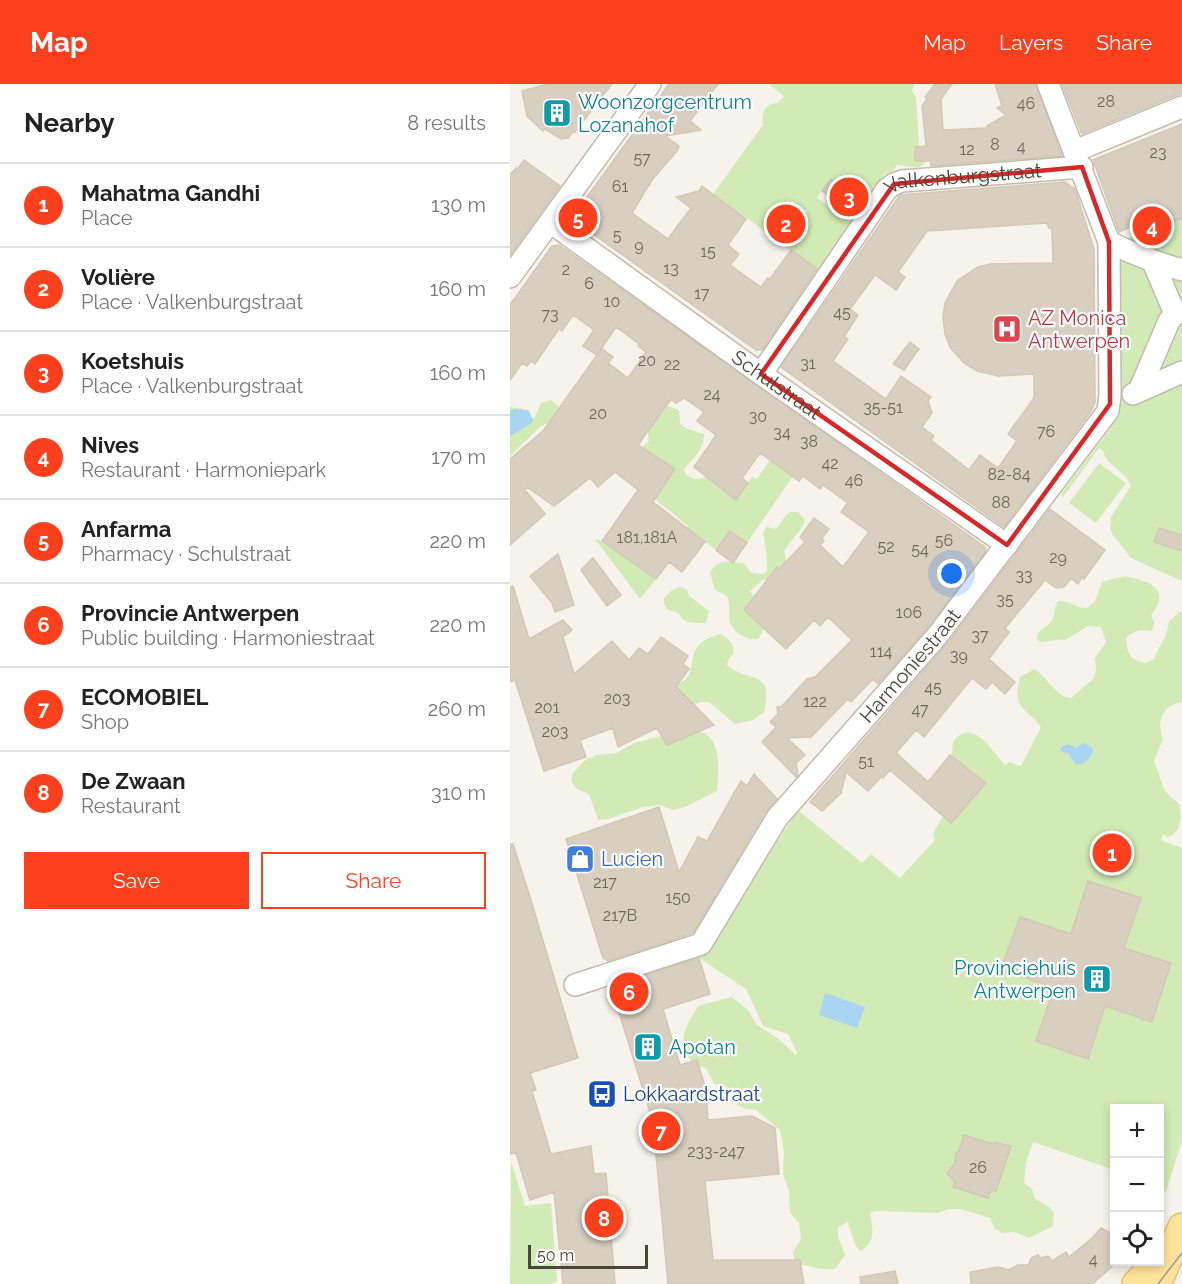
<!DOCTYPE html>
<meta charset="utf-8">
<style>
:root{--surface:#fff;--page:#f6f6f6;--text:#222;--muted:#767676;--line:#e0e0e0;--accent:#fc3f1d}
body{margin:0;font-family:Raleway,sans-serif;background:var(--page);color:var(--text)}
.controls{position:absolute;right:18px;bottom:18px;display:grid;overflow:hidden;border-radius:0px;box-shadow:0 3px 9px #0003}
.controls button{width:54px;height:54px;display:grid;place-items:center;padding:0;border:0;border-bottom:2px solid var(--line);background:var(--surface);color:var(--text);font:30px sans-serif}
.scale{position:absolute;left:18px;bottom:15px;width:120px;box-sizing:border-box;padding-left:6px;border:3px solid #4b4439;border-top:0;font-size:16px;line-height:21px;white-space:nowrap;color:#4b4439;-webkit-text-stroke:4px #fff;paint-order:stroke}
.you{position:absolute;left:442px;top:490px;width:21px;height:21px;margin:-15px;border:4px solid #fff;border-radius:50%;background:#1a73e8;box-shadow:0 0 0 9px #1a73e833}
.badge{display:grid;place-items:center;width:39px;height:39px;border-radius:50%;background:var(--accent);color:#fff;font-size:20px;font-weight:700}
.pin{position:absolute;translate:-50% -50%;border:3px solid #fff;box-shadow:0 2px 6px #0006}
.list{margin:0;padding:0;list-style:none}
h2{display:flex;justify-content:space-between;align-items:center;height:78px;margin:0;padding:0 24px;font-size:26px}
h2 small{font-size:20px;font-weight:400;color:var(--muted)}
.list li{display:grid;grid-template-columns:39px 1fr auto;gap:18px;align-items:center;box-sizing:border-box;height:84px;padding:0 24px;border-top:2px solid var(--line)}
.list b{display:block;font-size:22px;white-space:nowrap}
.list p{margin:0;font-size:20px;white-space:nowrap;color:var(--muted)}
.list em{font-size:20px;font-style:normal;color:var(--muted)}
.actions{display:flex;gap:12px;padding:18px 24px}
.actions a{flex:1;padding:14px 0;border:2px solid var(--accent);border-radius:0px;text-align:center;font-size:21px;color:var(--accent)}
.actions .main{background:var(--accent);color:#fff}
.icon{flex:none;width:33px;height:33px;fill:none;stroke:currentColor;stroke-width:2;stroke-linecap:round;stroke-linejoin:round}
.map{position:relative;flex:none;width:672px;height:1200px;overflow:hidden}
header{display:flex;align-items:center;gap:36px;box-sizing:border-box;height:84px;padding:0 30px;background:var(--accent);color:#fff}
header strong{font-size:28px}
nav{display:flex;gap:33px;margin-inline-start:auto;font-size:21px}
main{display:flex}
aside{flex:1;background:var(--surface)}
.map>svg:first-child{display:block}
</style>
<header>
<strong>Map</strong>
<nav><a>Map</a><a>Layers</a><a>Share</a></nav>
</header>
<main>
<aside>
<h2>Nearby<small>8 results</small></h2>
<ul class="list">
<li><span class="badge">1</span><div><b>Mahatma Gandhi</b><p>Place</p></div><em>130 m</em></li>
<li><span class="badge">2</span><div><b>Volière</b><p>Place · Valkenburgstraat</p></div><em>160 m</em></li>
<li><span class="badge">3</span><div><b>Koetshuis</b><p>Place · Valkenburgstraat</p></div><em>160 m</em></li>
<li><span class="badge">4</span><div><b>Nives</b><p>Restaurant · Harmoniepark</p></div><em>170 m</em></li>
<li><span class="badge">5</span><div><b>Anfarma</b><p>Pharmacy · Schulstraat</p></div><em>220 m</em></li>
<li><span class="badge">6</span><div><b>Provincie Antwerpen</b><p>Public building · Harmoniestraat</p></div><em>220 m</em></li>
<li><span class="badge">7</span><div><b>ECOMOBIEL</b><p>Shop</p></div><em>260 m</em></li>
<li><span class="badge">8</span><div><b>De Zwaan</b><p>Restaurant</p></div><em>310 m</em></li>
</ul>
<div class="actions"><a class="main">Save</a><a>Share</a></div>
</aside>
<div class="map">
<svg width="672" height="1200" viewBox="0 0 672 1200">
<rect width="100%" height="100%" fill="#f6f3ec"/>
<path fill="#d2eab5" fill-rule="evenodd" d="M258,0H404L402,7L406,13L409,63H405V66L416,74L414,80C405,87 397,81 387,81L381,89L375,90L358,114L348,107L344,111L320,95L307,114L342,138L308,186L274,161L297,127L282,117L259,150L203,110L253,41C251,29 255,19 268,19L274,12Z
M672,133V497L621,474L603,451L600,444L601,433L621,402C616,387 596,382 593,367L589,364L553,413L550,411L601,344L603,334L607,179L610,157Z
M41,316L47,321L50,327L42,337L31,342L0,372V323L12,325L22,335L25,333L31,319Z
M150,319L169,326L170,340L178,345L194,350C194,365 184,374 174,385L175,389C183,398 193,396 202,389L211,399L208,403L226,415L242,393L247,395L260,376L283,392L237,459L232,455L230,458L213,457L206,466L177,444L178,442L140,411L130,365L139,357L137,343Z
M589,379L616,399L586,439L559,419Z
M281,428H288L295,436C291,448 280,456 274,468L278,481L262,494L252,496L240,507L259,537L248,555C235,557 220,547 219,532C219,525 220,520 217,512L205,506L200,489C207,474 219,478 233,479L242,489L252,490L257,487C257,474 256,461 253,449L256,443L266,445L276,431Z
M85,455L92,457L146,495L130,515Z
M615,492C638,497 663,504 641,531L644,538L642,547C631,546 624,546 616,554C618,571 618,574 635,579L644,575C650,559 657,555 659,537L672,526V618C652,621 646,638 653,655L644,677C648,686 650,696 654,705C658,713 666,715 670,722C672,734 670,751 657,753L653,750L651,756L672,764V1056L656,1108L650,1106V1024H604V1086L523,1058L516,1079L514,1099L522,1105L525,1115L539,1123L544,1129L543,1142L519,1154L504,1148L492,1149L485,1145L480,1134L450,1125H439L428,1129L365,1127L360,1129C363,1144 366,1159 350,1167L344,1158L338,1138L328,1143V1153L335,1171L325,1185H311L285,1179L283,1168L291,1155L289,1139L280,1129L279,1108L273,1090L274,1068L270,1046L246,1026L236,1025L227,1021C224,1006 219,1001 204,1000L196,984C188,983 185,981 180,975C165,956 178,940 188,922L222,913L238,926L247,941L266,953L286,971L287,969L278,950L253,942L236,905L189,874L288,726L352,779L361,770L390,794L425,756L423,750L436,726L443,658C462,632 481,666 495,681L499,678L511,682L531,643C514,621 502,626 510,593L524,585C538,593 544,612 561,614L583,595L586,586L585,574L596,558L591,543L578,542L555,556C546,554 539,558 530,558L527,555C528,544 537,544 542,536C545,530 544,523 548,517C559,516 566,524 577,524L585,517L592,498ZM578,797L630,814L614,864L661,879L642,937L595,922L578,974L526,956L544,904L491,885L510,833L561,850Z
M170,503L177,505L179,512L199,527L196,539C184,539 174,540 168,529C158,527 153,524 154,514L162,506Z
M211,550C219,556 225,559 223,570L219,574L217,581C238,600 264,583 254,628L243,636L225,640L199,618H190L180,624L165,605L167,601C195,589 166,561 211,550Z
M179,645C185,646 192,647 197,651C212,662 208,691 207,707L175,723L163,726L150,721L133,723L98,735L88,736L79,710L67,705L61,697L63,689L74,677L86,671L107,669L124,659Z
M1,1077L15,1122L41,1119L47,1197L41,1200H0Z"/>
<path fill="#a9d4f2" d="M4,325L18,326L23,335L22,339L0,352V328Z
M573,659L581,662L583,667C580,676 574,682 565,680L559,670L550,667L551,663L558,660L566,664Z
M315,909L355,923L347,944L309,931Z"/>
<path fill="#d8cfc1" stroke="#d3c7b4" stroke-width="1.5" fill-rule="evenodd" d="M38,0H102L65,48L63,47L58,54L51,55L35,45L33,47L17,32L12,7Z
M159,0H208L180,37L191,46L155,52L169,62L167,67L142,96L122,129L158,155L181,124L166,113L189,107L192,102L236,135L218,161L229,170L220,181L251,203L258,194L260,195L281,166L307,185L252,266H246L65,137L64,131Z
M425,0H442L431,15L433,46L477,44V42L496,31L487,24L492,22L485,0H526L552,72L421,82V77H405V63L416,62L412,22L417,15L415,13Z
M552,0H672V9L572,50Z
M672,40V134L654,142L655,146L640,152L637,145L629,153L623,149L620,143L609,148L583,76Z
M14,76L50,102L0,171V91L6,84L8,85Z
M321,95L344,111L348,107L356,113L345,130L312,107Z
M555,98L565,105L584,165L585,318L581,327L494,443L271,283L390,111ZM537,139L539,144H542L543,179L481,180L468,183L447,197L435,219L433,233L435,250L440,263L454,279L467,287L489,292L524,290V314L498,350L507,357L488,384L470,371L459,386L421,356L424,352L412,343L422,329L418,317L421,313L391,292L376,315L323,277L338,255L334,253L348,231L340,225L365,191L386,206L395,193L388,188L417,147Z
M277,129L287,136L276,152L266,144Z
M49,161L475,463L476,467L417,544L368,600L363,595L341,618L338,615L301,653L277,654L295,671L286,679L288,691L286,693L252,658L266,643L260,638L268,630L267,623H271L297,595L305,593L342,556L318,533L310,542L304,536L276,565L234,526L267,483L269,485L295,458L290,453L304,434L319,445L312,454L314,457L310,461L333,483L359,448L331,428L338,419L313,401L310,405L293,392L289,397L250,369L232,394L238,399L226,416L184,383L206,351L187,337L194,328L174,314L166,319L161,315L128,361L165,385L143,418L195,458L172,488L159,478L146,495L92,457L128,406L105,388L88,403L80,394L44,422L17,403L15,406L35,430L0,461V375L33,347L87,271L73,262L84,246L63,231L52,247L49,245L25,280L21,277L17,282L12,279L0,296V221L42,162ZM106,243L129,260L128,262L136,268L118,294L98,279L103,273L92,265L87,271Z
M400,258L409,265L394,286L383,280Z
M540,425L595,466L574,495L572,493L568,500L561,494L554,503L546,504L535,496L495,544L499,548L479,575L505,598L495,610L482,598L476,605L462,594L414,653L406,646L386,669L418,698L440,671L476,699L441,739L380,686L373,694L371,693L358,707L336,688L331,709L312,727L300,718L437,560Z
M649,444L672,451V467L644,458Z
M220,447L237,459L223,479L206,466Z
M48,470L64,521L45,528L42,519L20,492Z
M83,474L111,511L97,522L71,486Z
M3,502L19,555L53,536L62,546L53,553L64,590L102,557L119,576L129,564L138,570L151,553L178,572L173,580L179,585L166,603L204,641L157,661L147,644L108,663L103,644L70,656L76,673L34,687L5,596L0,598V503Z
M244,690L267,715L256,727L183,849L98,877L93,874L56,755L149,723L169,788L188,753L197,757L231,697L237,702Z
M0,760H3L20,813L68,974L20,989L26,1006L22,1007L41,1070L81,1062L84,1090L96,1089L105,1200H53L44,1108L20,1116L6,1069L0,1070Z
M578,797L631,814L614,864L661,879L642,938L595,922L578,975L526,957L544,904L491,885L510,833L561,850Z
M189,874L200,910L153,925L170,981L187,976L196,1006L198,1036L242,1032L265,1044L269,1090L195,1097L203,1176H290L294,1200H158L143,1038L103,909L108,900Z
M454,1051L483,1060L484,1058L501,1062L486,1107L481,1106L478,1114L443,1103L445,1098L437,1089L445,1079L446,1069L449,1067Z
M591,1144L604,1151V1181L582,1200H461L460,1188L488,1183L499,1186L508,1181H519L521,1174L528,1171L531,1174L538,1172L542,1177L556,1168L559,1173L582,1154Z
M385,1187L388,1200H351L350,1193Z"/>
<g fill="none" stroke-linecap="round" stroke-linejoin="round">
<g stroke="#c2bbae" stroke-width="24">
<g id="minor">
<path d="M565,67L672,23"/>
<path id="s1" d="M40,138L251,290L497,461"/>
<path d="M599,158C623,170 647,179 672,186"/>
<path d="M643,178L665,230"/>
<path d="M0,193L140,0"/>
<path id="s2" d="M251,290L377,105L384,100L392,97L572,83"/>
<path d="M629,307L659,237L665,230L672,228"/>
<path d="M623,310L672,288"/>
<path id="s3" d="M65,901L191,860L267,734L427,552L598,327L600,311L599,158L538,0"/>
</g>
</g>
<g stroke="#e6c16a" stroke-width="30">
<path id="major" d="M626,1200L646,1178
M647,1200L672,1143"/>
</g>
<use href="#minor" stroke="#fff" stroke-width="21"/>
<use href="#major" stroke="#ffe39c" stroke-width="27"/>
<path stroke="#9a9a9a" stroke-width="1.5" d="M648,1200L672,1169"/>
</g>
<path fill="none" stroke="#d62828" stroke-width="4.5" stroke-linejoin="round" d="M572,83L599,158L600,320L497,461L251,290L384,100Z"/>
<defs>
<g id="building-square" transform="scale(1.5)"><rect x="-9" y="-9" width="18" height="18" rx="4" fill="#0f9aa8" stroke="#fff"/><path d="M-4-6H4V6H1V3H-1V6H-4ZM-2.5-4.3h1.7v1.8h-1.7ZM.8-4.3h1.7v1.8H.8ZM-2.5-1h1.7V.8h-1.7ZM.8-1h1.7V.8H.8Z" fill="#fff"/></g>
<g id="hospital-square" transform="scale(1.5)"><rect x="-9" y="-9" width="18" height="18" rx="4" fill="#e0444e" stroke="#fff"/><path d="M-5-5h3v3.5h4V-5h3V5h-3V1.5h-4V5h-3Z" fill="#fff"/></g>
<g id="shop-square" transform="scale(1.5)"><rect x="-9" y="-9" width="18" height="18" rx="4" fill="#3f7fe0" stroke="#fff"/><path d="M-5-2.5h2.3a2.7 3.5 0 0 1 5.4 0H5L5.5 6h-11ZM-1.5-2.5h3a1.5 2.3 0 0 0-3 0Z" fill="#fff"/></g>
<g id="bus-square" transform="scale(1.5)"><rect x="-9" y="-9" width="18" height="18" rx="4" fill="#1a4fb4" stroke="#fff"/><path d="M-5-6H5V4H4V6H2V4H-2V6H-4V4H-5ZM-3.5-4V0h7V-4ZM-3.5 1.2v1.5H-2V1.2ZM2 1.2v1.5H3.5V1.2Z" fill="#fff"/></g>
</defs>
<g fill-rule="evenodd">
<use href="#building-square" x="47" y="29"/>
<use href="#hospital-square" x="497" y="245"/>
<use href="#shop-square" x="70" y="775"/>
<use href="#building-square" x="587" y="895"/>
<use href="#building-square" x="138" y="963"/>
<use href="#bus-square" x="92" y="1010"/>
</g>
<g text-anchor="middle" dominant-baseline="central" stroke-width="4.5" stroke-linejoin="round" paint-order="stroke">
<g font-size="16" fill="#6e675b">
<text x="596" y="17">28</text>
<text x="516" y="19">46</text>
<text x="485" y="60">8</text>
<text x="511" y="62">4</text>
<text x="457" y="65">12</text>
<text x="648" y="68">23</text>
<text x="132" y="74">57</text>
<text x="110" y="102">61</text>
<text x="107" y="151">5</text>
<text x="129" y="161">9</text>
<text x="198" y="167">15</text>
<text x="161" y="184">13</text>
<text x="56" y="185">2</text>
<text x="79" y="199">6</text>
<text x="192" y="209">17</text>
<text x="102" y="217">10</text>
<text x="332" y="228">45</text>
<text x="40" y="230">73</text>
<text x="137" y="276">20</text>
<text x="298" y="279">31</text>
<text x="162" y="280">22</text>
<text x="202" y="310">24</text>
<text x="373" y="323">35-51</text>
<text x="88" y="329">20</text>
<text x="248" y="332">30</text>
<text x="536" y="347">76</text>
<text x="272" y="348">34</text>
<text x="299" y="357">38</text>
<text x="320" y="379">42</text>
<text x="499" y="390">82-84</text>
<text x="344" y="396">46</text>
<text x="491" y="418">88</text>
<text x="137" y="453">181,181A</text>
<text x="434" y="456">56</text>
<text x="376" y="462">52</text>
<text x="410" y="465">54</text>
<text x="548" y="473">29</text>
<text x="514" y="491">33</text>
<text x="495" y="515">35</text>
<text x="399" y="528">106</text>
<text x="470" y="551">37</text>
<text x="371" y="567">114</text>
<text x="449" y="571">39</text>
<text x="423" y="603">45</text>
<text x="107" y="614">203</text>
<text x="305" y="617">122</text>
<text x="37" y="623">201</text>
<text x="410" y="625">47</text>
<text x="45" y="647">203</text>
<text x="356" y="677">51</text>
<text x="95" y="798">217</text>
<text x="168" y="813">150</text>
<text x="110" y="831">217B</text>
<text x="206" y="1067">233-247</text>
<text x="468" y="1083">26</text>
<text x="583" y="1175">4</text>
</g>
<g font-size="20" fill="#0d838f" stroke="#fff" text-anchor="start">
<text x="68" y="18">Woonzorgcentrum<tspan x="68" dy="23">Lozanahof</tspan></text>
<text x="566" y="884" text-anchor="end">Provinciehuis<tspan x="566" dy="23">Antwerpen</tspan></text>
<text x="159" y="963">Apotan</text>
</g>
<g font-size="20" fill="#4b4439" stroke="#fff">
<text stroke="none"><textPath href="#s2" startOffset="302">Valkenburgstraat</textPath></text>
<text stroke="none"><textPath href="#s1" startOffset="279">Schulstraat</textPath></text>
<text stroke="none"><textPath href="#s3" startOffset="482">Harmoniestraat</textPath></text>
</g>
<g font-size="20" fill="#be3a42" stroke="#fff" text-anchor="start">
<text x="518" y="234">AZ Monica<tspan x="518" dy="23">Antwerpen</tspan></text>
</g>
<g font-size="20" fill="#366cbe" stroke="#fff" text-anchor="start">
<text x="91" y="775">Lucien</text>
</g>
<g font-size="20" fill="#164399" stroke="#fff" text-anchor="start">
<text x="113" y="1010">Lokkaardstraat</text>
</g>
</g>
</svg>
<div class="controls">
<button>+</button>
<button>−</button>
<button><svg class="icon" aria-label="locate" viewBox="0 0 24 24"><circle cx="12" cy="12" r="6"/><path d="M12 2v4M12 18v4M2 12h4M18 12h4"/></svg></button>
</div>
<div class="scale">50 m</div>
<div class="you"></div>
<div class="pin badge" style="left:602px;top:769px">1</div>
<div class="pin badge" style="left:276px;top:140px">2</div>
<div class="pin badge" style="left:339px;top:113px">3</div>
<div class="pin badge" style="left:642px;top:142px">4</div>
<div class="pin badge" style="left:68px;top:134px">5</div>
<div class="pin badge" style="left:119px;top:908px">6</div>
<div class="pin badge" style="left:151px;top:1047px">7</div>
<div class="pin badge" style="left:94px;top:1134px">8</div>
</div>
</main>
